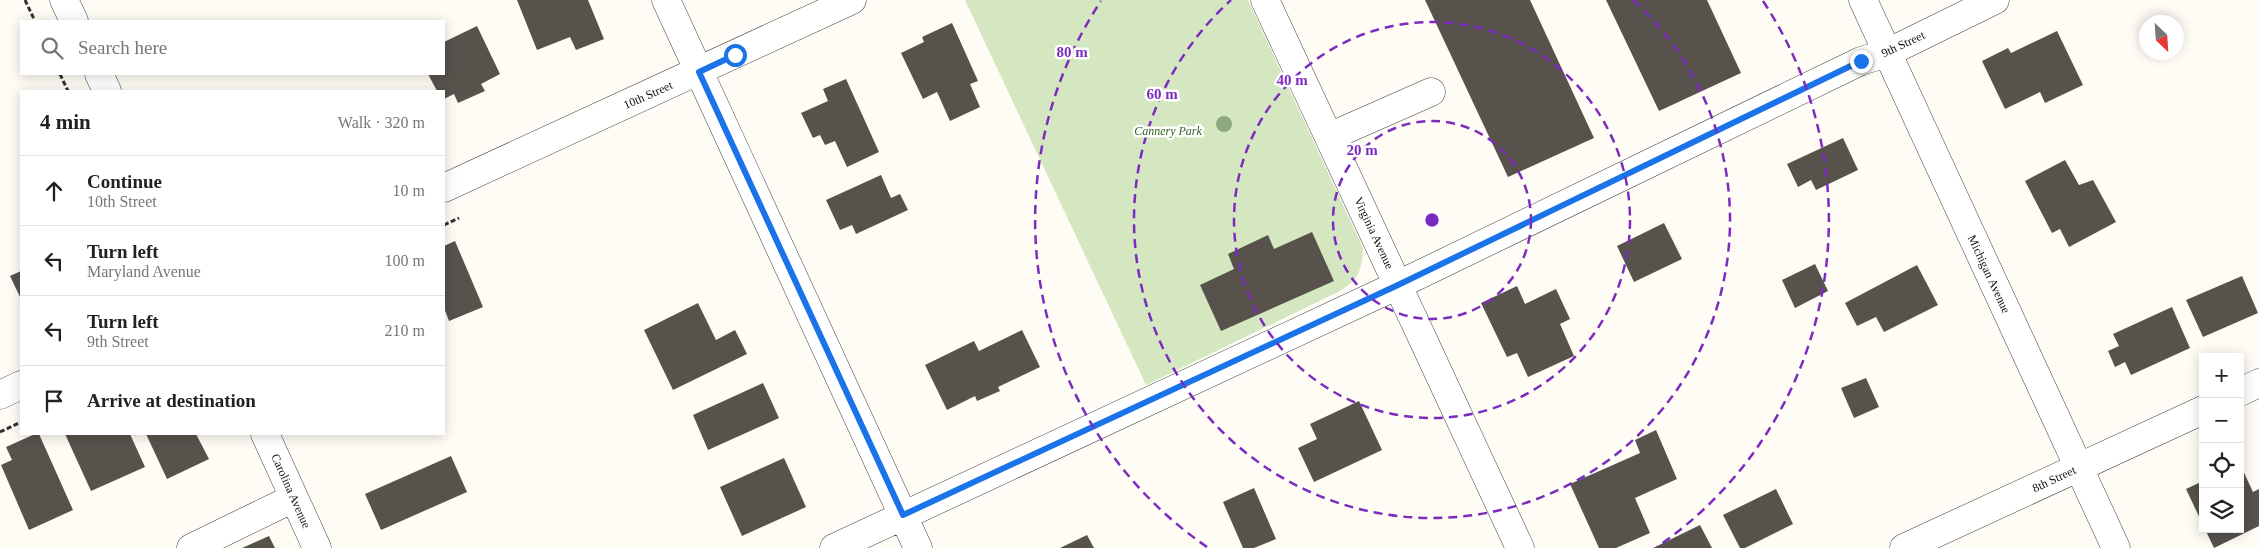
<!DOCTYPE html>
<meta charset="utf-8">
<style>
:root{--surface:#fff;--page:#f2f2f2;--text:#222;--muted:#767676;--line:#e0e0e0}
body{margin:0;font-family:"Times New Roman",serif;background:var(--page);color:var(--text)}
.controls{position:absolute;right:15px;bottom:15px;display:grid;overflow:hidden;border-radius:0px;box-shadow:0 2px 12px #0003}
.controls button{width:45px;height:45px;display:grid;place-items:center;padding:0;border:0;border-bottom:1px solid var(--line);background:var(--surface);color:var(--text);font:25px sans-serif}
.compass{position:absolute;left:2139px;top:15px;width:45px;height:45px;border-radius:50%;background:var(--surface);box-shadow:0 2px 12px #0003;rotate:155deg}
.stop{position:absolute;width:15px;height:15px;margin:-11px;border:4px solid #1a73e8;border-radius:50%;background:#fff}
.stop.end{background:#1a73e8;border-color:#fff;box-shadow:0 1px 5px #0008}
.list{margin:0;padding:0;list-style:none}
h2{display:flex;justify-content:space-between;align-items:center;height:65px;margin:0;padding:0 20px;font-size:21px}
h2 small{font-size:16px;font-weight:400;color:var(--muted)}
.list li{display:grid;grid-template-columns:32px 1fr auto;gap:15px;align-items:center;box-sizing:border-box;height:70px;padding:0 20px;border-top:1px solid var(--line)}
.list b{display:block;font-size:19px;white-space:nowrap}
.list p{margin:0;font-size:16px;white-space:nowrap;color:var(--muted)}
.list em{font-size:16px;font-style:normal;color:var(--muted)}
.icon{flex:none;width:28px;height:28px;fill:none;stroke:currentColor;stroke-width:2;stroke-linecap:round;stroke-linejoin:round}
.map{position:relative;flex:none;width:2259px;height:548px;overflow:hidden}
.search{position:absolute;background:var(--surface);box-shadow:0 2px 12px #0003;left:20px;top:20px;width:425px;height:55px;display:flex;align-items:center;gap:12px;box-sizing:border-box;padding:0 18px;border-radius:0px;color:var(--muted);font-size:19px}
.panel{position:absolute;background:var(--surface);box-shadow:0 2px 12px #0003;left:20px;top:90px;width:425px;height:345px;border-radius:0px}
.map>svg:first-child{display:block}
</style>
<div class="map">
<svg width="2259" height="548" viewBox="0 0 2259 548">
<rect width="100%" height="100%" fill="#fefcf4"/>
<path fill="#d4e7c0" d="M965,0H1248L1363,248C1362,270 1359,279 1340,291L1146,385Z"/>
<path fill="#58524d" d="M517,0H588L604,39L576,50L570,37L537,50Z
M1425,0H1530L1594,138L1508,177Z
M1606,0H1707L1741,73L1659,111Z
M952,23L978,81L970,84L980,107L950,121L937,92L923,99L901,53L924,42L922,37Z
M477,26L500,74L481,84L485,91L458,103L454,94L444,99V91H437L428,74H444V42Z
M2057,31L2083,85L2045,103L2040,92L2005,109L1982,61L2008,48L2011,53Z
M846,79L879,152L847,167L835,141L825,145L820,135L813,138L801,113L828,101L823,89Z
M1843,138L1858,170L1816,190L1811,180L1798,187L1787,164Z
M2065,160L2079,185L2093,180L2116,222L2069,247L2060,229L2052,233L2025,181Z
M881,175L891,198L900,194L908,210L856,234L852,225L840,230L826,200Z
M1664,223L1682,259L1634,282L1617,246Z
M1312,232L1334,281L1221,331L1200,285L1234,269L1228,254L1268,235L1274,249Z
M455,241L483,307L449,321L444,308V246Z
M1815,264L1828,291L1795,308L1782,280Z
M1917,265L1938,305L1884,332L1876,317L1857,326L1845,303Z
M21,271V299L10,276Z
M2242,276L2258,313L2203,337L2186,300Z
M1517,286L1525,304L1556,289L1570,319L1560,324L1574,356L1528,377L1517,353L1507,357L1481,303Z
M698,303L716,340L735,330L747,354L673,390L644,330Z
M2172,307L2190,348L2131,375L2125,362L2115,367L2108,351L2119,346L2113,334Z
M1022,330L1040,367L998,387L1000,391L977,401L975,396L947,410L925,365L974,341L979,351Z
M1866,378L1879,407L1854,418L1841,388Z
M763,383L779,418L708,450L693,415Z
M1359,401L1382,450L1314,482L1298,448L1317,439L1310,424Z
M1656,430L1677,479L1635,498L1650,533L1616,548H1599L1570,484L1640,453L1635,440Z
M35,434H39L73,510L29,530L1,465L12,460L6,447Z
M65,434H130L145,467L91,491Z
M146,434H196L209,459L167,479Z
M451,456L467,492L381,530L365,494Z
M784,458L806,507L742,536L720,487Z
M2240,464L2253,492L2259,489V526L2214,548L2205,529H2240Z
M2203,481V525L2186,489Z
M1254,488L1276,539L1254,548H1243L1223,502Z
M1776,489L1793,524L1745,548H1740L1723,515Z
M1700,525L1712,548H1653Z
M1087,535L1094,548H1060Z
M269,536L275,548H242Z"/>
<g fill="none" stroke-linecap="round" stroke-linejoin="round">
<g stroke="#434343" stroke-width="29">
<path id="minor" d="M64,0L74,21
M666,0L918,548
M1265,0L1520,548
M1863,0L2116,548
M99,74L107,91
M1329,137L1431,92
M444,188L852,0
M2240,392L2259,383
M0,395L21,385
M265,434L317,548
M191,548L294,498
M834,548L1398,285L1861,61L1887,53L1995,0
M1904,548L2203,410"/>
</g>
<path stroke="#323232" stroke-width="3" stroke-dasharray="5 2.5" stroke-linecap="butt" d="M25,0L35,21
M60,74L68,91
M444,225L459,218
M0,432L21,422"/>
<use href="#minor" stroke="#fff" stroke-width="28"/>
</g>
<circle fill="#8ea882" cx="1224" cy="124" r="8"/>
<g fill="none" stroke-linecap="round" stroke-linejoin="round">
<path stroke="#1a73e8" stroke-width="6" d="M735,55L699,72L903,515L1398,285L1861,61"/>
</g>
<g fill="none" stroke="#7b2cbf" stroke-width="2.5" stroke-dasharray="9 6">
<circle cx="1432" cy="220" r="99"/>
<circle cx="1432" cy="220" r="198"/>
<path d="M1633 0A298 298 0 1 1 1231 0"/>
<path d="M1207 547A397 397 0 0 1 1101 1M1763 1A397 397 0 0 1 1657 547"/>
</g>
<g text-anchor="middle" dominant-baseline="central" stroke-width="5" stroke-linejoin="round" paint-order="stroke">
<g font-size="12" fill="#101010" stroke="#fff">
<text transform="translate(1903 44) rotate(-25)">9th Street</text>
<text transform="translate(648 95) rotate(-24)">10th Street</text>
<text transform="translate(1374 233) rotate(65)">Virginia Avenue</text>
<text transform="translate(1989 274) rotate(65)">Michigan Avenue</text>
<text transform="translate(2054 479) rotate(-25)">8th Street</text>
<text transform="translate(291 491) rotate(66)">Carolina Avenue</text>
</g>
<g font-size="12" font-style="italic" fill="#326325" stroke="#fff">
<text x="1168" y="131">Cannery Park</text>
</g>
</g>
<circle cx="1432" cy="220" r="8" fill="#7b2cbf" stroke="#fff" stroke-width="2.5"/>
<g font-size="15" text-anchor="middle" font-weight="bold" fill="#7b2cbf" stroke="#fff" stroke-width="5" stroke-linejoin="round" paint-order="stroke">
<text x="1072" y="57">80 m</text>
<text x="1292" y="85">40 m</text>
<text x="1162" y="99">60 m</text>
<text x="1362" y="155">20 m</text>
</g>
</svg>
<div class="controls">
<button>+</button>
<button>−</button>
<button><svg class="icon" aria-label="locate" viewBox="0 0 24 24"><circle cx="12" cy="12" r="6"/><path d="M12 2v4M12 18v4M2 12h4M18 12h4"/></svg></button>
<button><svg class="icon" aria-label="layers" viewBox="0 0 24 24"><path d="M12 4l9 5-9 5-9-5zM3 14l9 5 9-5"/></svg></button>
</div>
<svg class="compass" viewBox="-18 -18 36 36"><path d="M0-13l5 13h-10z" fill="#e53935"/><path d="M0 13l5-13h-10z" fill="#767676"/></svg>
<div class="stop" style="left:735px;top:55px"></div>
<div class="stop end" style="left:1861px;top:61px"></div>
<div class="search"><svg class="icon" aria-label="search" viewBox="0 0 24 24"><circle cx="10" cy="10" r="6"/><path d="M15 15l6 6"/></svg>Search here</div>
<section class="panel">
<h2>4 min<small>Walk · 320 m</small></h2>
<ul class="list">
<li><svg class="icon" aria-label="ahead" viewBox="0 0 24 24"><path d="M12 20V5M6 11l6-6 6 6"/></svg><div><b>Continue</b><p>10th Street</p></div><em>10 m</em></li>
<li><svg class="icon" aria-label="left" viewBox="0 0 24 24"><path d="M17 20v-9H6M10 6l-5 5 5 5"/></svg><div><b>Turn left</b><p>Maryland Avenue</p></div><em>100 m</em></li>
<li><svg class="icon" aria-label="left" viewBox="0 0 24 24"><path d="M17 20v-9H6M10 6l-5 5 5 5"/></svg><div><b>Turn left</b><p>9th Street</p></div><em>210 m</em></li>
<li><svg class="icon" aria-label="arrive" viewBox="0 0 24 24"><path d="M6 21V4h12l-3 4 3 4H6"/></svg><div><b>Arrive at destination</b></div></li>
</ul>
</section>
</div>
